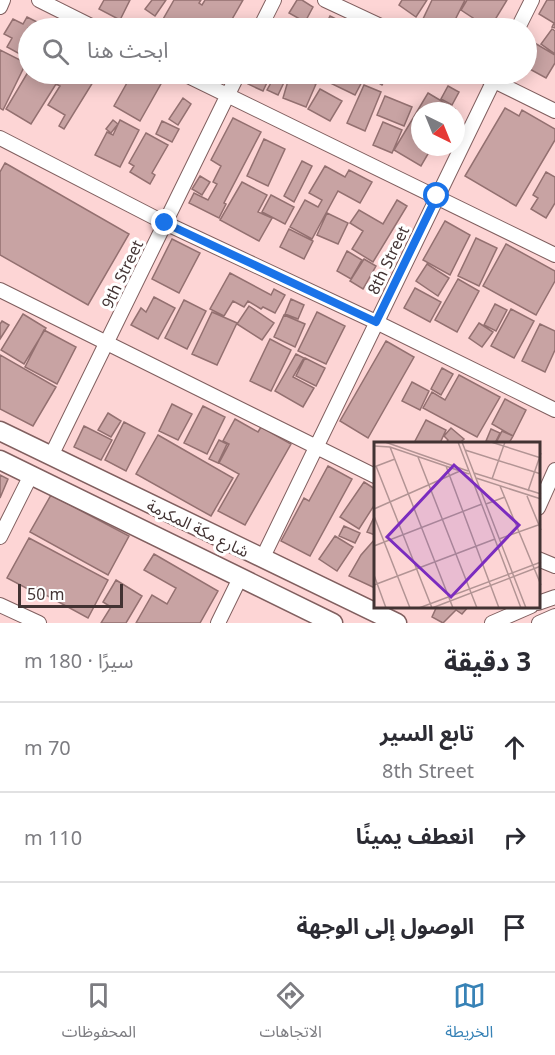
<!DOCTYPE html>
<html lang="ar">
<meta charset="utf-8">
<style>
:root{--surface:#fff;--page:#f7f7f7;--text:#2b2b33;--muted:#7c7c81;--line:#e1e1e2;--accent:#3782b6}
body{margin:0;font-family:"Noto Sans","Noto Sans Arabic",sans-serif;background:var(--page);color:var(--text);direction:rtl}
.compass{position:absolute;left:411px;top:102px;width:54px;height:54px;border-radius:50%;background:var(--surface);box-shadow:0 3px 15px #0003;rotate:137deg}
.scale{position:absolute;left:18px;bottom:15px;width:105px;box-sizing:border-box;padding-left:6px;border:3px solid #423333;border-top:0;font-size:16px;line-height:21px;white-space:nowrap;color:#423333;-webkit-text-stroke:4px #fff;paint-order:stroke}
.stop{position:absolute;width:18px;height:18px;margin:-14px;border:4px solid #1a73e8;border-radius:50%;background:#fff}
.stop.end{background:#1a73e8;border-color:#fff;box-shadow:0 2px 6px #0008}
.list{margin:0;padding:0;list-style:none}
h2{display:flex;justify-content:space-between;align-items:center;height:78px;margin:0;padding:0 24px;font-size:26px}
h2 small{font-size:20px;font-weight:400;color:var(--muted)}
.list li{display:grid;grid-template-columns:39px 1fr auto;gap:18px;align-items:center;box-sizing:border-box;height:90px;padding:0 24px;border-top:2px solid var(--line)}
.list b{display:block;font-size:22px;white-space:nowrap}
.list p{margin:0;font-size:20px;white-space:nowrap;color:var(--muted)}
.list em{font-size:20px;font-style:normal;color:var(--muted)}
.icon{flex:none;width:33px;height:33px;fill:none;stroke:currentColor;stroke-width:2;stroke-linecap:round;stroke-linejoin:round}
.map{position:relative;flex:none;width:555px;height:623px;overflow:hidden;direction:ltr}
.search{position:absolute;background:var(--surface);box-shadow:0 3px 15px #0003;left:18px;right:18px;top:18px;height:66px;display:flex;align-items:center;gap:15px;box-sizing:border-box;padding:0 21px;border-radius:33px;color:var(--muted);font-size:22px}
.sheet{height:348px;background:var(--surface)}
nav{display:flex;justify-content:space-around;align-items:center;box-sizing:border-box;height:84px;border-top:2px solid var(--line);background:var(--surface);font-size:16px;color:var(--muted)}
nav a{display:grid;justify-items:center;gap:3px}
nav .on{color:var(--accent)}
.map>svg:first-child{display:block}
</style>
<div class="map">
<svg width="555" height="623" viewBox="0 0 555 623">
<rect width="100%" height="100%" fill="#fdd5d5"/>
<path fill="#c8a3a3" stroke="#937070" stroke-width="1.5" d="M104,0H130L120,20L99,9Z
M152,0H166L155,16L145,9Z
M174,0H201L199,3L202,5L205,0H243L227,28H158Z
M297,0H302L313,7L305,22L289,13Z
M402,0H427L416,17L399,5Z
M432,0H465L451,28H442L423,19Z
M467,0H507L490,28H467L473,18L461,10Z
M547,0H555V28L552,27L554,23L539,14Z
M330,16L344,23L341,28H324Z
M27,17L45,26L43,28H28V55L27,58L7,47L12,38L4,34L13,19L23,24Z
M275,20L290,28H271Z
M552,29L555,31V54L541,44Z
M533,42L555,55V63L546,78L526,67V53Z
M0,50L26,63L3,110L0,108Z
M28,72V74H98L64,129L59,126L65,115L48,105L60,86L56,84L31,124L6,109Z
M132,74H146L162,82L140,121L114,106Z
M253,74H271L263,91L248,84Z
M276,74L287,76L278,95L267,90Z
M290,74L316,84L306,107L283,98Z
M330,74H366L355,95L326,81Z
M372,74H388L382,85L370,78Z
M364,85L381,92L365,131L347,123Z
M448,86L459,92L452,105L441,99Z
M320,89L342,101L330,121L308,109Z
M428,93L455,109L454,111H420V147H432L421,166L394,150Z
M385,96L412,107L404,126L377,115Z
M183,98L191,104L178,125L169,119Z
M505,108L519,116L522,110L555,129V140L516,206L465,176Z
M233,118L261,132L224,203L226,204L219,218L189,203L194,193L208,200L217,184L213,182L221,166L211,160Z
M113,120L118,124L111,133L106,129Z
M120,120L139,130L120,167L95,155L107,132L113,135Z
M162,121L179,129L172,142L156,134Z
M383,122L402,130L392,153L373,145Z
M146,133L168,145L152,173L155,175L150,184L130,172L134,166L129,163Z
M264,139L285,149L268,186L247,176Z
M302,161L312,166L294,202L284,196Z
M5,163L129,234L88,305L0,255V172Z
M325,166L345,177L349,170L372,182L360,203L338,191L312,239L290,227L305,200L318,207L322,200L309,193Z
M546,172L555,177V203L546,218L531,209L538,198L533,195Z
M200,176L210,182L202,195L192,189Z
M242,182L267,195L258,212L272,218L259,241L220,220Z
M271,195L294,207L285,224L262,212Z
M397,200L407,206L373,262L352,249L363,231L350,223L359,210L383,224Z
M327,213L348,223L338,244L317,235Z
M445,221L470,235L450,275L423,260Z
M289,229L313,241L304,259L280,247Z
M476,238L497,248L479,286L458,276Z
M172,239L200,253L179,293L152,279Z
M506,244L555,271V281L536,315L483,286Z
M347,251L362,260L351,279L337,271Z
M364,259L376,266L363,289L350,281Z
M427,264L449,278L438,296L416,281Z
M230,273L271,295L274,289L285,295L275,313L263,307L261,309L248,301L244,307L233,301L224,316L210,309Z
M458,279L479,291L457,332L435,320Z
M415,288L441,302L430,322L404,308Z
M154,297L175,308L158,339L131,325L141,308L146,312Z
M291,299L304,305L298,319L285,314Z
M184,300L206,311L187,349L165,338Z
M495,304L507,310L496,331L484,325Z
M249,306L274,323L262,340L237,324Z
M511,309L534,321L514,358L491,346Z
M212,312L237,323L217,365L192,354Z
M317,312L345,326L326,364L298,351Z
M23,314L46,328L24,364L1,350Z
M284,315L305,324L295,347L274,337Z
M2,321L9,325L0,339V324Z
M479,323L493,332L482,347L469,338Z
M540,324L555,331V350L545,372L522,361Z
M44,330L76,347L57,384L25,367Z
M270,339L291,350L271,391L250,381Z
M386,341L414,357L368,438L340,421Z
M296,354L304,358L293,377L314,388L303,407L275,391Z
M0,355L56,387L33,426L0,409Z
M305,358L325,368L316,386L296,376Z
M442,368L453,374L441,395L431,389Z
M459,375L500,397L477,437L423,408L432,392L445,400Z
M412,382L429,391L420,410L402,401Z
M505,399L526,410L513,436L492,424Z
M172,404L192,414L178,440L159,431Z
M203,406L225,417L207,454L184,443Z
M108,413L121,421L111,437L98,430Z
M235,419L258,432L261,427L291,444L245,525L218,511L239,474L219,463L229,444L223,441Z
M426,420L446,430L440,443H414Z
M124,422L145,433L126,471L105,460Z
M84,426L112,440L101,460L74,447Z
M451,428L464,439L460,443H446L448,440L444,436Z
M491,429L500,433L495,443L486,441Z
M502,431L513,436L509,443H496Z
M158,435L233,478L211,516L136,474Z
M219,440L227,444L218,463L209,459Z
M328,466L352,479L310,556L281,541L304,498L309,501Z
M0,475L8,479L0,498Z
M364,482L375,489V504L359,529L340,517Z
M51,495L129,536L108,575L30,532Z
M375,515V535L367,532Z
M344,526L360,533L355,543L339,536Z
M335,536L353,547L337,571L319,559Z
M29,538L108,580L88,618L46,595L45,598L7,578Z
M375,539V588L349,576L361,555Z
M154,554L218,591L200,623H136L152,595L167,604L176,588L144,570Z
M116,580L142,596L126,623H101L111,607L103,602Z
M437,606H469L462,614L456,610L443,623L432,617Z"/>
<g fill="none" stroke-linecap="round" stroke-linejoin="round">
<g stroke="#805f5f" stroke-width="16">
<path id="minor" d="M39,0L95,28
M325,0L385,28
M0,7L3,0
M260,28L274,0
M518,28L532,0
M184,74L555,255
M480,74L555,111
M0,138L165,223L376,322L555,410
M0,290L375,476
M51,456L238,74
M538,508L555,470
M0,537L31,475
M262,559L497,74
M538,559L555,566
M538,603L555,597
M0,605L39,623
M218,623L240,578
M492,623L531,606
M539,623L555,616"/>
</g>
<g stroke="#805f5f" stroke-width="21">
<path id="major" d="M0,431L397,623
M0,460L333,623"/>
</g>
<use href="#minor" stroke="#fff" stroke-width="14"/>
<use href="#major" stroke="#fff" stroke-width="18"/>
</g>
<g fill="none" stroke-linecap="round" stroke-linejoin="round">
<path stroke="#1a73e8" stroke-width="8" d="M165,223L376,322L437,196"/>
</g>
<g text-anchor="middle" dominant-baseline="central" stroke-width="6" stroke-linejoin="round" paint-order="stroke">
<g font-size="16" fill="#423333" stroke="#fff">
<text transform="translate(388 260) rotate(-64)">8th Street</text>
<text transform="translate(122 274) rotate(-64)">9th Street</text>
<text transform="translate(198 528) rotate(26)">شارع مكة المكرمة</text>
</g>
</g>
<g transform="translate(374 442)">
<rect width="166" height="166" fill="#fdd5d5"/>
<path fill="none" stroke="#b29494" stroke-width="1.5" d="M11,0L94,29M84,0L147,166M88,0L152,166M117,0L167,16M0,4L16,5L95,32M16,5L79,166M91,8L167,32M44,15L103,166M2,24L58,166M72,24L125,166M0,25L21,17M100,31L167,52M102,36L167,57M118,37L131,0M126,44L167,143M154,49L167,11M153,54L167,88M112,62L131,55M0,67L86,29M0,74L36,166M125,97L167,82M0,104L108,62M0,133L12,166M0,143L121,97M45,166L167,120M58,166L167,124"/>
<path fill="#7b2cbf" fill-opacity="0.15" stroke="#7b2cbf" stroke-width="3" d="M80,23L145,83L77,155L13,95Z"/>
<rect width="166" height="166" fill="none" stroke="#423333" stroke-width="3"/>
</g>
</svg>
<svg class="compass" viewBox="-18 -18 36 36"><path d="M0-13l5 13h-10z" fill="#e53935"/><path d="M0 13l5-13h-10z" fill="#7c7c81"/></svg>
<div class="scale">50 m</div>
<div class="stop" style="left:437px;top:196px"></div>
<div class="stop end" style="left:165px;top:223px"></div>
<div class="search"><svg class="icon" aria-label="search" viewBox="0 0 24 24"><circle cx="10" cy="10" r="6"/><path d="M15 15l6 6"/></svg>ابحث هنا</div>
</div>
<section class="sheet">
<h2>3 دقيقة<small>سيرًا · 180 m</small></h2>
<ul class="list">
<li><svg class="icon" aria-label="ahead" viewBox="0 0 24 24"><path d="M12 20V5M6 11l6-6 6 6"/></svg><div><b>تابع السير</b><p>8th Street</p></div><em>70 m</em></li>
<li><svg class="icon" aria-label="right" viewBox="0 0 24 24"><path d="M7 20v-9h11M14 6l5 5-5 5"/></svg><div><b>انعطف يمينًا</b></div><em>110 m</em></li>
<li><svg class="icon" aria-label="arrive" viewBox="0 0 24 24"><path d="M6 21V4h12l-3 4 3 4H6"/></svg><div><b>الوصول إلى الوجهة</b></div></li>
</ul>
</section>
<nav>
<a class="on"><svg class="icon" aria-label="map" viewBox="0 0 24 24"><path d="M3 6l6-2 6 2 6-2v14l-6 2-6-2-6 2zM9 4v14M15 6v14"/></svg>الخريطة</a>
<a><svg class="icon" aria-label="directions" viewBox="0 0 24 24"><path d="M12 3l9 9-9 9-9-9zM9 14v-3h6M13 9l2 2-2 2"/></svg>الاتجاهات</a>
<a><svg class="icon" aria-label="saved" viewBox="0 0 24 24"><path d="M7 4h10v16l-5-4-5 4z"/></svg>المحفوظات</a>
</nav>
